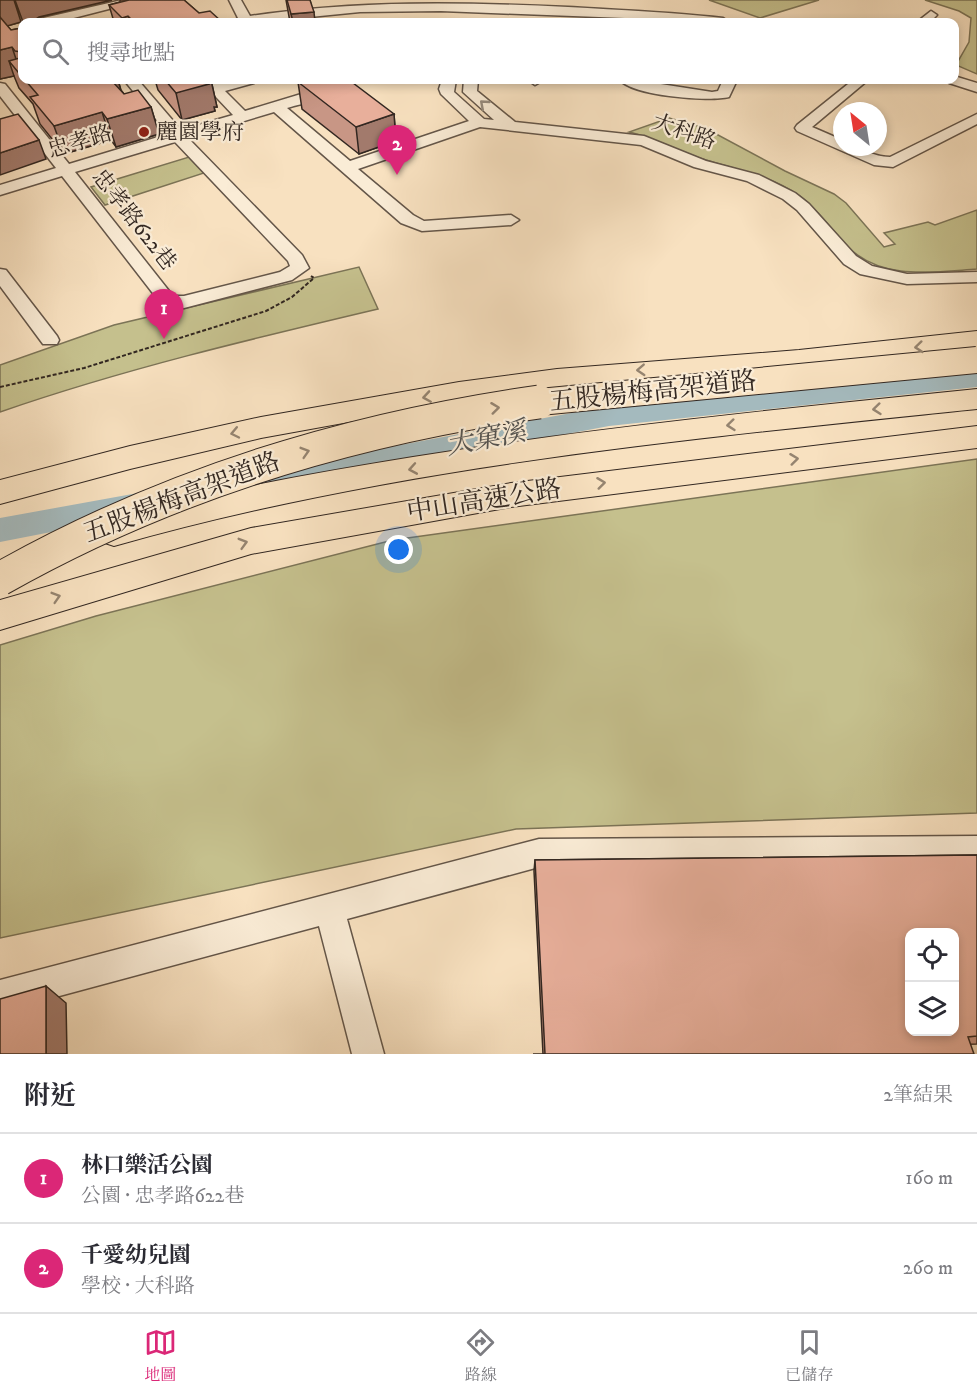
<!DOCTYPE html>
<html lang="zh-TW">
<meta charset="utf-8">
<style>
:root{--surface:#fff;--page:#f2f2f3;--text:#2b2b33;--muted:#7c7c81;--line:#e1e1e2;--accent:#db2777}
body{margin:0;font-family:"IM FELL DW Pica","Noto Serif TC",serif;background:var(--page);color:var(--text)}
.controls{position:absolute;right:18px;bottom:18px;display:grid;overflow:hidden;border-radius:12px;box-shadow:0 3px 9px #0003}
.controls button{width:54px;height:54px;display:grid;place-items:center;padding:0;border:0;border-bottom:2px solid var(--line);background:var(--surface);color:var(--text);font:30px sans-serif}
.compass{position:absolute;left:833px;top:102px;width:54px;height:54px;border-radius:50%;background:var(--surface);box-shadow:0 3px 9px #0003;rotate:330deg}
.you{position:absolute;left:399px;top:550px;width:21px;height:21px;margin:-15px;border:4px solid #fff;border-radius:50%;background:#1a73e8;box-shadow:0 0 0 9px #1a73e833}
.badge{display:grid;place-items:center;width:39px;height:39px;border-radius:50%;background:var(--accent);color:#fff;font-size:20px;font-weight:700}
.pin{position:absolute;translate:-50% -50px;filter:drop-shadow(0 2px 3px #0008)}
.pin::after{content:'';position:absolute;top:32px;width:21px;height:18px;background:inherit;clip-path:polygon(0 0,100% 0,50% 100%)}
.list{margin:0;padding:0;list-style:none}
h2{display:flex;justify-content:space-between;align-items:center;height:78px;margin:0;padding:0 24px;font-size:26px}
h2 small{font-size:20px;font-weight:400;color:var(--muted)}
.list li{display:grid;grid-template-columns:39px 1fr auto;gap:18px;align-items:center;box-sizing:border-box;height:90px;padding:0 24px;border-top:2px solid var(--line)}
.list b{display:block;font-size:22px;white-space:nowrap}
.list p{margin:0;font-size:20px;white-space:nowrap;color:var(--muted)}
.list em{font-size:20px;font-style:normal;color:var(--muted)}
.icon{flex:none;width:33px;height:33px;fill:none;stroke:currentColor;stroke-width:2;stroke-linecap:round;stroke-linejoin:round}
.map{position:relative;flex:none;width:977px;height:1054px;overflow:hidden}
.search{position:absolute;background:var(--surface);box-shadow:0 3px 9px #0003;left:18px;right:18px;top:18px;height:66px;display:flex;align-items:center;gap:15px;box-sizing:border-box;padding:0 21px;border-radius:12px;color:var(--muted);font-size:22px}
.sheet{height:258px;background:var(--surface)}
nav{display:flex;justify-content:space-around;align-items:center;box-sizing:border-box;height:84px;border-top:2px solid var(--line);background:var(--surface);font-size:16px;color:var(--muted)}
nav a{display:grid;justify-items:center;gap:3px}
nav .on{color:var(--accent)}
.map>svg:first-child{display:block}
</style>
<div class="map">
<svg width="977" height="1054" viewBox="0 0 977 1054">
<rect width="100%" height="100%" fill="#f8e1c0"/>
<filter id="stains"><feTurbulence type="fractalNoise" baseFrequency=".00333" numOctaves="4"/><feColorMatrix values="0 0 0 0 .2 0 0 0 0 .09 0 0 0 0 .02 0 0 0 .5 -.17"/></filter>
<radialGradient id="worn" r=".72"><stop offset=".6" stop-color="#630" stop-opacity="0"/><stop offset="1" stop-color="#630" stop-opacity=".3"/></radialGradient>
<path fill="#c5c08d" stroke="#7c7457" stroke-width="1.5" d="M709,0H819L760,18Z
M925,0H977V74L956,65L969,42L971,18L959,11Z
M669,118L705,128L785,171L834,194L846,203L884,247L895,244L884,233L928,222L935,225L977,210V269C933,272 881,281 847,246C831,229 818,209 800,196C771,176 739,170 706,160C679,152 656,138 629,132Z
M189,157L204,173L105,205L91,187Z
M359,267L378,309C251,339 124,369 0,412V365L114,325Z
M977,459V813L516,829L0,938V645L96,616L393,540Z"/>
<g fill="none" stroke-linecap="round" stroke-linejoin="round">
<path fill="#a4babe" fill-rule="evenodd" d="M977,369V387L609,426L228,499L217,496L213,488L217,480L228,477L609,406Z
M138,493L149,497L153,505L149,513L0,542V518Z"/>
<g stroke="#645649" stroke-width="3">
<path id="minor" d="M122,0H144L58,22H38L39,19Z
M229,0H241L250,16C356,0 462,2 568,7C620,10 672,12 723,18L729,22L441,11L360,12L260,22H232L238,18Z
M931,11L937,15L930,22H917Z
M954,76L977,83V92L949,83L947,80H954Z
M124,80H138L181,130L233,115L200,80H214L219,84L235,80H256L254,83L225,91L245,111L321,88L336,80H351C340,98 306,102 287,108L350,161L469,121L441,94L439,89L442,80H456L454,92L484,119L494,120L463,92L464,80H478L477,91L515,122L644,136L706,161L759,175L795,193L809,204L856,256L872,266L907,274L977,272V282L907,284L860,274L844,264L797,210L783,199L747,181L694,167L641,145L480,127L358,169L413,215L424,221L511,215L519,220L511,225L422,231L401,223L274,112L188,138L302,255L309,268L292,280L184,308L162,305L62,176L0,195V185L56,168L0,96V83L5,84L69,164L168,134ZM175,142L288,261L290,266L280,272L184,296H173L75,172Z
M528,80H542V81L535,85Z
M620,80H635L712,92L718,91L723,80H737L729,97C709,102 633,96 620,80Z
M853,80H868L812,127L842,140V147C862,147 873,157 890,157L977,114V124L893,167L874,165L797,131L795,128L797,125Z
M0,269L6,270L57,336L59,340L57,344H43L0,286Z
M977,836V864L539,867L347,919L384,1054H352L319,926L0,1012V980L539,839Z"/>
</g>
<g stroke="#322721" stroke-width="2">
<path id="highway" d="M977,331V349L799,369L557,388L459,402L261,438L130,469L0,504V480L130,446L261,417L459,382L557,369L799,350Z
M977,389V409C688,439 394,466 114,546L102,542L97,533L102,524C203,492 309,474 413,457C600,427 789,408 977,389Z
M977,426V448L511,507L251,554L0,630V600L251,528L511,483Z"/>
</g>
<path stroke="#322721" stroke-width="2" stroke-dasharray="4 2" stroke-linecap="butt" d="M0,387L84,368L266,311L292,297L314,278L311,276"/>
<use href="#minor" fill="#faecd6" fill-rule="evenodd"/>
<use href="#highway" fill="#f8e1c0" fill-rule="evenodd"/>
<g stroke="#322721" stroke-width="28" stroke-linecap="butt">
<path id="highway-bridge-far1" d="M529,403L977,360"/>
</g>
<g stroke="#322721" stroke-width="35" stroke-linecap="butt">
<path id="highway-bridge" d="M0,579C168,484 349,429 539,402"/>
</g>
<use href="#highway-bridge-far1" stroke="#f8e1c0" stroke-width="26"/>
<use href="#highway-bridge" stroke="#f8e1c0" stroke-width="33"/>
</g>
<path fill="#c89685" stroke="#322721" stroke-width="1.5" d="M0,0H112L39,17L33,21V22H22V23L21,22L7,26L11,30L22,28V80H118L121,90L124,94L151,107L159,134L116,147L111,140L64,154L40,124L33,104L19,88L14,76L0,79Z
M120,0H184L199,13L222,22H114L109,5L120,2Z
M286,0H310L315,22H290Z
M155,80H211L217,107H214L215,111L182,120L158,90Z
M298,82L394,114L396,141L359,154L302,109Z
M977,855V1044L543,1054L534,871L535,860Z"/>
<path fill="#a27a6c" stroke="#322721" stroke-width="1.5" d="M0,0H14L21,22L0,28Z
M15,0H112L39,17L33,21V22H23Z
M314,12L315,22H293L291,14Z
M128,16L130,22H124L122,18Z
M12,47L21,74L9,61L14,76L0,79V50Z
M104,80H118L121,91Z
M211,80L217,107H214L215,111L182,120L176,93Z
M151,107L159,134L116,147L107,119Z
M102,112L111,140L64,154L54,126Z
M394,114L396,141L359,154L356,127Z
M39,140L46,159L0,175V153Z
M46,986L66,1003L67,1054H46Z"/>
<path fill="#e8af9b" stroke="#322721" stroke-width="1.5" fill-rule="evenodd" d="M129,0H184L199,13L210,11L222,22H134L128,16L122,18L109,5Z
M287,0H310L314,12L291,14Z
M0,17L11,30L22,28V77L9,61L20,58L22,52L15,51L12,47L0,50Z
M25,80H111L124,94L138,90L151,107L107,119L102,112L54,126L30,97L38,95Z
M165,80H211L206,81L209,84L176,93Z
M307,80H349L394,114L356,127L298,82Z
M18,114L39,140L0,153V119Z
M977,855V1036L968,1037L974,1054H533H545L535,860ZM909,933H954V1032H909Z
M46,986V1054H0V999Z"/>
<defs><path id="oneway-chevron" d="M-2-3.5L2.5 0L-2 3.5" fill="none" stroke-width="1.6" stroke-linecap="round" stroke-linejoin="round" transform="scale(1.5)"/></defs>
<use stroke="#968a7c" href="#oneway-chevron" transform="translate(484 104) rotate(-139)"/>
<g stroke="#958470">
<use href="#oneway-chevron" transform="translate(919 347) rotate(174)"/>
<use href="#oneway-chevron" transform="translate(641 370) rotate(177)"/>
<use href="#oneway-chevron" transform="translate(427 397) rotate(171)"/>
<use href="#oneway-chevron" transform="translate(495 408) rotate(-7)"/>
<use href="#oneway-chevron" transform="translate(877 409) rotate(174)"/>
<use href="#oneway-chevron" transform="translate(731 425) rotate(174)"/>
<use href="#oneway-chevron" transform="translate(235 433) rotate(168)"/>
<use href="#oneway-chevron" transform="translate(305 452) rotate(-17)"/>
<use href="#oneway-chevron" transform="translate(794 459) rotate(-7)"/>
<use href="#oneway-chevron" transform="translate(413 469) rotate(170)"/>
<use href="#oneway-chevron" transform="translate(601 483) rotate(-7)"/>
<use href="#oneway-chevron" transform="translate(243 543) rotate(-16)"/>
<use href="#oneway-chevron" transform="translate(56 597) rotate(-17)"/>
</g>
<circle fill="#8f2418" stroke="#faecd6" stroke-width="2" cx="144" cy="132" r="6"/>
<g text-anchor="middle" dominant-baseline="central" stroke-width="4.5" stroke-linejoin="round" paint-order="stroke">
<g font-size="22" fill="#322721" stroke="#faecd6" text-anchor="start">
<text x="156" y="132">麗園學府</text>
</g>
<g font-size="22" fill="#322721" stroke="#faecd6">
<text transform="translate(684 132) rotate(19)">大科路</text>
<text transform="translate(80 142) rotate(-17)">忠孝路</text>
<text transform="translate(134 220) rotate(52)">忠孝路622巷</text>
</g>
<g font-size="26" fill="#322721" stroke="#faecd6">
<text transform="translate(653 392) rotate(-6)">五股楊梅高架道路</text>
<text transform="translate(182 498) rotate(-21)">五股楊梅高架道路</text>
<text transform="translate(484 501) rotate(-9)">中山高速公路</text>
</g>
<g font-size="27" font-style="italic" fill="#545350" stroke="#faecd6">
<text transform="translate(486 439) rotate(-11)">大窠溪</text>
</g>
</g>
<rect width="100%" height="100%" filter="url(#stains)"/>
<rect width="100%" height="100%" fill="url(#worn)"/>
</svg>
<div class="controls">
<button><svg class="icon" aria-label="locate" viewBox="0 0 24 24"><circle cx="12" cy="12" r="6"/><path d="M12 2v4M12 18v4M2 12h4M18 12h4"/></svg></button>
<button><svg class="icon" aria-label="layers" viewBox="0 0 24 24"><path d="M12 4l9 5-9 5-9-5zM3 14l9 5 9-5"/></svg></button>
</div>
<svg class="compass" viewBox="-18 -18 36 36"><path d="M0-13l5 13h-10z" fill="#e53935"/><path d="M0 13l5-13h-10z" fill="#7c7c81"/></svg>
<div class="you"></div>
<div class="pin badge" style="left:164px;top:339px">1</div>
<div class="pin badge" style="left:397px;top:175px">2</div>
<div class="search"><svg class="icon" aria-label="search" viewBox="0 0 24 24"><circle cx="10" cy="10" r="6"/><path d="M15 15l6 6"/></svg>搜尋地點</div>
</div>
<section class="sheet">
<h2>附近<small>2筆結果</small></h2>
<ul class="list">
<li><span class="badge">1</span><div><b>林口樂活公園</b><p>公園 · 忠孝路622巷</p></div><em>160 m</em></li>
<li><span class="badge">2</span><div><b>千愛幼兒園</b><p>學校 · 大科路</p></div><em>260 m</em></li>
</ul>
</section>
<nav>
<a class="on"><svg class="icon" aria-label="map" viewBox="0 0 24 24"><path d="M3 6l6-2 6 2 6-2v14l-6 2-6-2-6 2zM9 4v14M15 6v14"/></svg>地圖</a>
<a><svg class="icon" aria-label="directions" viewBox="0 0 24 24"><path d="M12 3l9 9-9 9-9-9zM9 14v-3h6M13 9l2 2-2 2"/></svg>路線</a>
<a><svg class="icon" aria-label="saved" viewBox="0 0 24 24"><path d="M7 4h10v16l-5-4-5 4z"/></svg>已儲存</a>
</nav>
